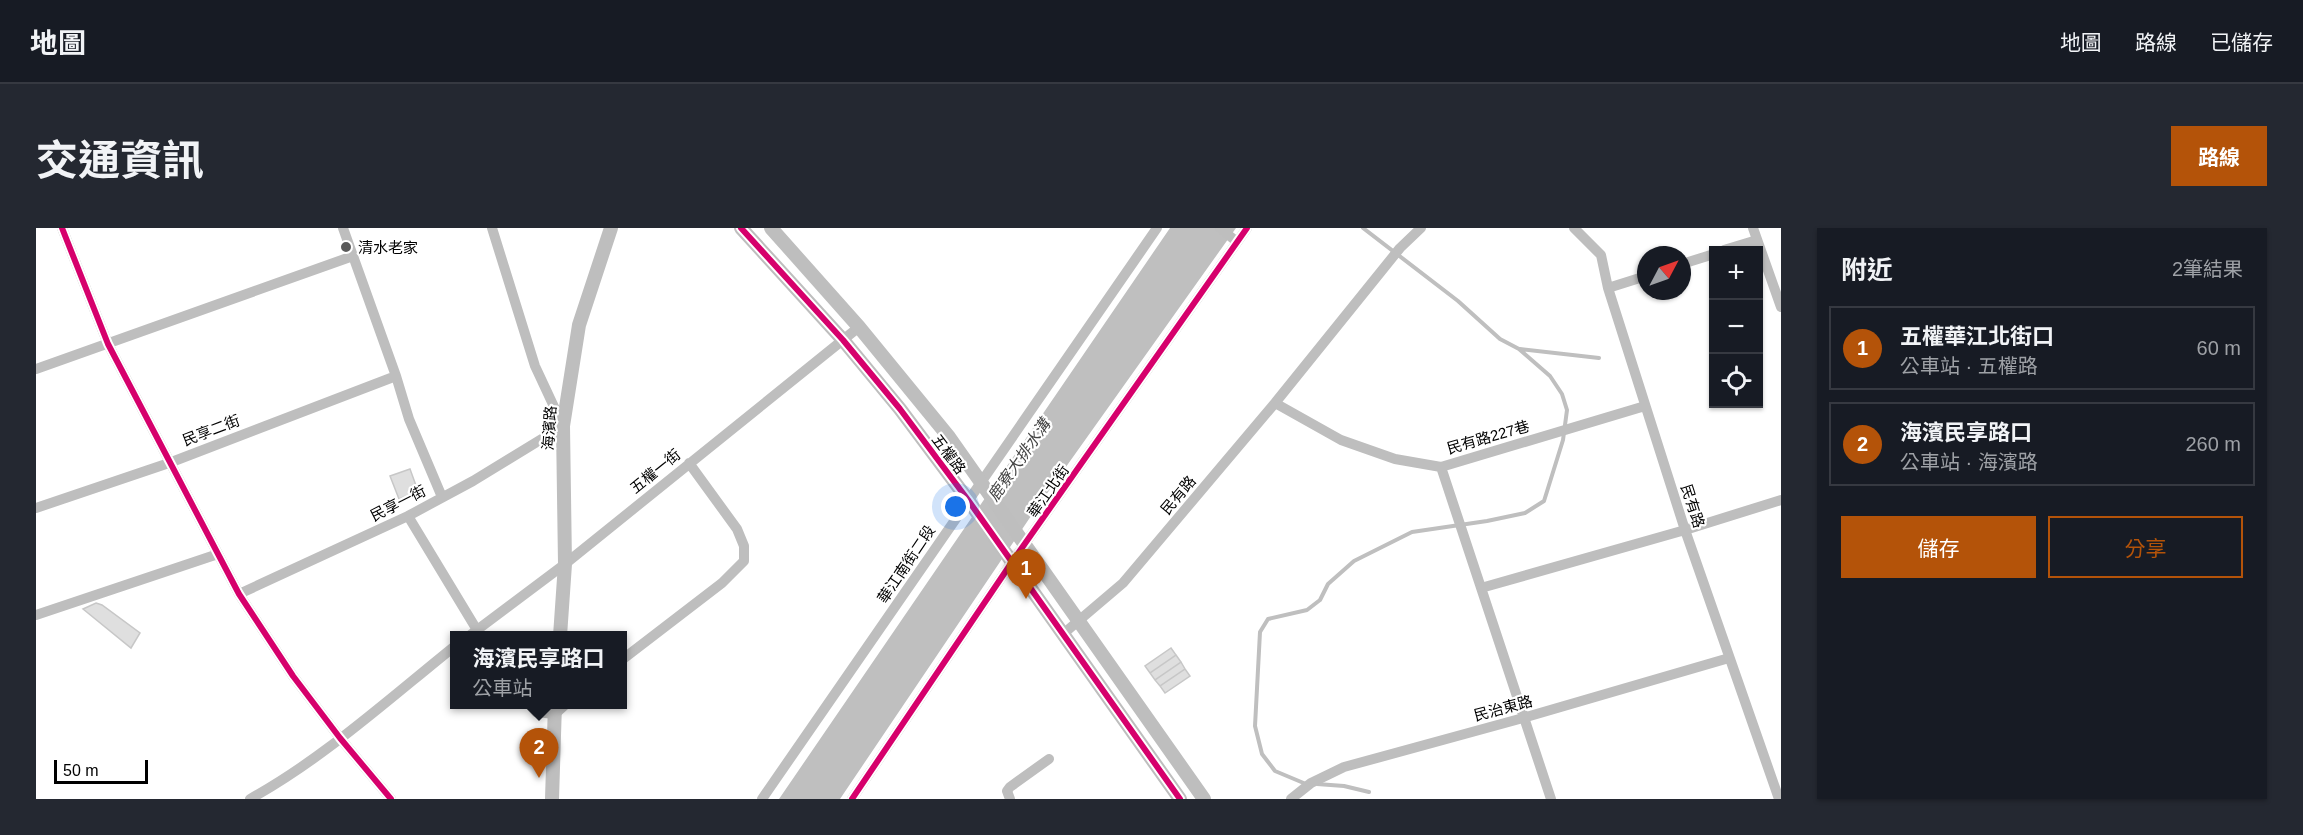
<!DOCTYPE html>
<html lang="zh-TW">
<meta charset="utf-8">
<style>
:root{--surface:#171b24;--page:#242831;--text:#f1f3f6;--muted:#9ea1a6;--line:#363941;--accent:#b45309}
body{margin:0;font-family:Helvetica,"Noto Sans TC",sans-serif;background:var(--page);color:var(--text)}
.controls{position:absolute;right:18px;top:18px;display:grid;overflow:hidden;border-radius:0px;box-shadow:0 2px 4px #0004}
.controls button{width:54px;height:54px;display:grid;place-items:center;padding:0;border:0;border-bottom:2px solid var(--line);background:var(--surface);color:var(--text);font:30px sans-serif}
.compass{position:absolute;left:1601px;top:18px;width:54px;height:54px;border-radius:50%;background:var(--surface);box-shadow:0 2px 4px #0004;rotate:49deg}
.scale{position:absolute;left:18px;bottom:15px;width:94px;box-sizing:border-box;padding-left:6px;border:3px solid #000;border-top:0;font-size:16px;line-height:21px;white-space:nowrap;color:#000;-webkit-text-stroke:4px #fff;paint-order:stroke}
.you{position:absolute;left:920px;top:279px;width:21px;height:21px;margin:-15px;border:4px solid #fff;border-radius:50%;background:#1a73e8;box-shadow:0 0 0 9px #1a73e833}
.badge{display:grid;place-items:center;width:39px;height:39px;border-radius:50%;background:var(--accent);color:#fff;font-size:20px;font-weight:700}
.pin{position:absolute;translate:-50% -50px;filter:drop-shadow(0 2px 3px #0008)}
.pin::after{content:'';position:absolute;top:32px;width:21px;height:18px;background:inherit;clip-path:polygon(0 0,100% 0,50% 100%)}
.popup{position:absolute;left:414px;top:403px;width:177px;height:78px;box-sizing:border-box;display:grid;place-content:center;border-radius:0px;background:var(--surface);filter:drop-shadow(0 2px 4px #0005);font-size:20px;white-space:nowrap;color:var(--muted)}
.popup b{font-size:22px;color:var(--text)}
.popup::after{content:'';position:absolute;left:50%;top:100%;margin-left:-12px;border:12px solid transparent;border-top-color:var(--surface)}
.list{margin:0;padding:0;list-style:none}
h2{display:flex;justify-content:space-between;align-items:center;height:78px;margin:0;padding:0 24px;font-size:26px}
h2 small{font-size:20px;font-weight:400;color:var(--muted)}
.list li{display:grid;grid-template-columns:39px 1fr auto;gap:18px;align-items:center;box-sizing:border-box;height:84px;margin:0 12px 12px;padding:0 12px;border:2px solid var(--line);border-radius:0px}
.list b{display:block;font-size:22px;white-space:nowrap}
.list p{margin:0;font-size:20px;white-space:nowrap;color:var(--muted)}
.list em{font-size:20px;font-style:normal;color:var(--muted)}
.actions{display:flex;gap:12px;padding:18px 24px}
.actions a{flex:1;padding:14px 0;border:2px solid var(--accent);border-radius:0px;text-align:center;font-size:21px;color:var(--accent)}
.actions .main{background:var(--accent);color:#fff}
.icon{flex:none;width:33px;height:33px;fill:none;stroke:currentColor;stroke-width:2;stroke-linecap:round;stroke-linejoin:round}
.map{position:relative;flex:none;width:1745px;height:571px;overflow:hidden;border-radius:0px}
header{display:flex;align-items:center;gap:36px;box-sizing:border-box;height:84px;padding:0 30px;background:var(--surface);border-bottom:2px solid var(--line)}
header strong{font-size:28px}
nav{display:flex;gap:33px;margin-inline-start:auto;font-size:21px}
.intro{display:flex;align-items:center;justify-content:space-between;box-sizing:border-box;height:144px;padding:0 36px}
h1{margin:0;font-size:42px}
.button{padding:15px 27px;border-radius:0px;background:var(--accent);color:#fff;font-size:21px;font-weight:700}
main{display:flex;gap:36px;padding:0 36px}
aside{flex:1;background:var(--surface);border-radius:0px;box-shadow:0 2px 4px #0004}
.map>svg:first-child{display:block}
</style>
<header>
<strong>地圖</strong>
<nav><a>地圖</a><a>路線</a><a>已儲存</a></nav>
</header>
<div class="intro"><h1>交通資訊</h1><a class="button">路線</a></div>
<main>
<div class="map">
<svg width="1745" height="571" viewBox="0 0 1745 571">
<rect width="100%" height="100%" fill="#fff"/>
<path fill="#bfbfbf" d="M1134,0H1200L995,288L804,571H743Z"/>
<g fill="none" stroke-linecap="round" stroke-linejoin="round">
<path stroke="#bfbfbf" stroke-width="4" d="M1484,121L1563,130
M1270,556L1239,543L1226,526L1219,498L1224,404L1232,391L1271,382L1284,372L1292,356L1318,333L1376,304L1451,293L1489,285L1508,273L1527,212L1531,182L1526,166L1514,148L1483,121L1464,111L1422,73L1327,0
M1281,556L1308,558L1333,564"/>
</g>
<path fill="#dfdfdf" stroke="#c7c7c7" stroke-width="1.5" d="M374,241L382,263L363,271L354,248Z
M60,375L66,377L104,405L95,420L47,381Z
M1135,420L1140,427L1114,445L1109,438Z
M1140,427L1145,434L1119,452L1114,445Z
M1145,434L1149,441L1124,458L1119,452Z
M1149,441L1154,448L1129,465L1124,458Z"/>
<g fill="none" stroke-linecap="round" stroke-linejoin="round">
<path stroke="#bebebe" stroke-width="10" d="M26,0L72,116L203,366L257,448L304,510L355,571
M307,0L360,148L373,191L406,269
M1184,0L1201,14
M1538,0L1565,27L1572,60L1649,302L1743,571
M1717,0L1745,79
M1688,22L1721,12
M1646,36L1678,26
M1572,60L1610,48
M0,141L317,28
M1239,175L1305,212L1359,231L1405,239L1609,178
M1405,239L1515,571
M0,280L133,235L360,148
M372,288L444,407
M1445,360L1649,302L1745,272
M203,366L372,288L437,253L527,198L499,138L456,0
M0,387L182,326
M1027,406L1087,355L1239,175L1364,20L1385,0
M433,408L529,336L823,99
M587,431L686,355L708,333V318L701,301L653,235
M493,476L500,484L519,486L530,476
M214,571C288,530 353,471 419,418
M726,571L1121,0
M816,571L976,334L1211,0
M974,571L971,563L974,559L1013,531
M1255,571L1275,555L1308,539L1487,490L1693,430"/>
<path stroke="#bebebe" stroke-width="14" d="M705,0L807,112L864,181L932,272L1144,571
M735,0L823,99L913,209L1168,571
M524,408L529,336L527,198L543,97L575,0
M516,571L519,476"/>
<g stroke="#fff" stroke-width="10">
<path id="cycleway" d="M26,0L72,116L203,366L257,448L304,510L355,571
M705,0L807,112L864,181L932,272L1144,571
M816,571L976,334L1211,0"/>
</g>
<use href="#cycleway" stroke="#d6006c" stroke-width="6"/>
</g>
<circle fill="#595959" stroke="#fff" stroke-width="2" cx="310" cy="19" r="6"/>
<g text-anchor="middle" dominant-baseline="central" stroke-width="4.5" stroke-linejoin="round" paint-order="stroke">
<g font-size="15" fill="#000" stroke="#fff" text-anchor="start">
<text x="322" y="19">清水老家</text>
</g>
<g font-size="15" fill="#000" stroke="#fff">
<text transform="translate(513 200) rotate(-86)">海濱路</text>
<text transform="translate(175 202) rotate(-21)">民享二街</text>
<text transform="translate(1452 209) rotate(-16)">民有路227巷</text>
<text transform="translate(913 226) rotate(53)">五權路</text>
<text transform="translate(619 243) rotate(-39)">五權一街</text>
<text transform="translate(1012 263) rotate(-55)">華江北街</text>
<text transform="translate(1142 267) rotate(-50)">民有路</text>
<text transform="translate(362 275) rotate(-27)">民享一街</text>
<text transform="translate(1657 278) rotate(72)">民有路</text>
<text transform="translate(870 336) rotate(-56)">華江南街二段</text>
<text transform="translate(1467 480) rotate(-15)">民治東路</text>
</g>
<g font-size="16" font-style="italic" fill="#444" stroke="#fff">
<text transform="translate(983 232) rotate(-55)">鹿寮大排水溝</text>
</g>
</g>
</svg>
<div class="controls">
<button>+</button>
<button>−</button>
<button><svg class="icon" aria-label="locate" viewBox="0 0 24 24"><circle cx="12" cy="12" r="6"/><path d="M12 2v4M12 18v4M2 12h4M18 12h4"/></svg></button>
</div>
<svg class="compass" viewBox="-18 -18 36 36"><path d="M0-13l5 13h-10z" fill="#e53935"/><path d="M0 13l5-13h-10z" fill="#9ea1a6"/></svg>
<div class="scale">50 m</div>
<div class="you"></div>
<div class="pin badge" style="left:990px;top:371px">1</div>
<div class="pin badge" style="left:503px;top:550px">2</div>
<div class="popup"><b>海濱民享路口</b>公車站</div>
</div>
<aside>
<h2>附近<small>2筆結果</small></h2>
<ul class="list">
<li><span class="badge">1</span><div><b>五權華江北街口</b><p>公車站 · 五權路</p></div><em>60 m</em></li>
<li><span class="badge">2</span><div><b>海濱民享路口</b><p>公車站 · 海濱路</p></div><em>260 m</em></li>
</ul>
<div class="actions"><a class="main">儲存</a><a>分享</a></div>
</aside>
</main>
